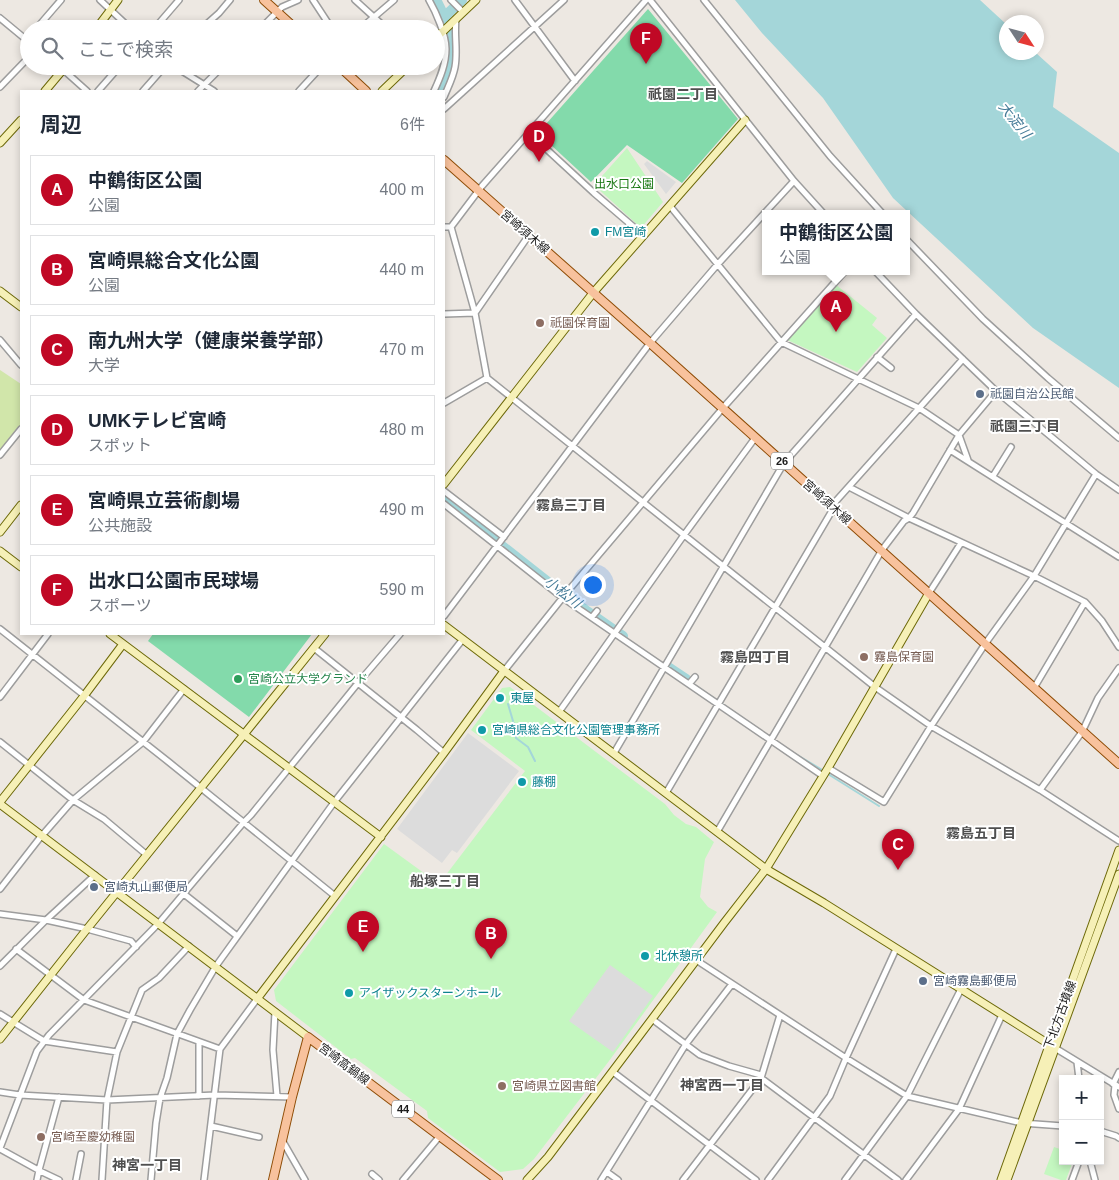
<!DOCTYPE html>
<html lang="ja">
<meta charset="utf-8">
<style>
:root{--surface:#fff;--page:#f2f2f3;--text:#1f2937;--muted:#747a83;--line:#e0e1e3;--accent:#c00825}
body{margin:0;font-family:Helvetica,"Noto Sans JP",sans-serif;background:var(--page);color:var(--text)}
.controls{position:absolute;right:15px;bottom:15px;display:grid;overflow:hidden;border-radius:0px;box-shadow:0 2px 8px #0003}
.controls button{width:45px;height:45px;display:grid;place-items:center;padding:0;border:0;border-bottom:1px solid var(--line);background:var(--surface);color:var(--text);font:25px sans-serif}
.compass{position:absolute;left:999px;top:15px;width:45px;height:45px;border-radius:50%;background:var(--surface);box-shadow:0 2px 8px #0003;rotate:126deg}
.you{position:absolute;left:592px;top:584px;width:18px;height:18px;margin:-12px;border:4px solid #fff;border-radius:50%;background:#1a73e8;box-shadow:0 0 0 8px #1a73e833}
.badge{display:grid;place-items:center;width:32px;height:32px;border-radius:50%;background:var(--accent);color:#fff;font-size:16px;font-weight:700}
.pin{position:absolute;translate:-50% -41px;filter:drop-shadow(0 1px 2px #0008)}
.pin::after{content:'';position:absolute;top:26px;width:18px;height:15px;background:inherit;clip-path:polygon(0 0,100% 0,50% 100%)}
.popup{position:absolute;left:762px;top:210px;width:148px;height:65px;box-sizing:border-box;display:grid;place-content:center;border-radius:0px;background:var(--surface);filter:drop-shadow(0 1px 4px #0005);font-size:16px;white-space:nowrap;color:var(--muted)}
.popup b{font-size:19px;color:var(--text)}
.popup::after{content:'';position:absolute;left:50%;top:100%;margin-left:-10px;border:10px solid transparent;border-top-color:var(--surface)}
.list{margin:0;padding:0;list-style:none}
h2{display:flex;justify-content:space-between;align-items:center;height:65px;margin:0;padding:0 20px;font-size:21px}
h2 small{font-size:16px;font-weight:400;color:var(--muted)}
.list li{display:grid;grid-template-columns:32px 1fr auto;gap:15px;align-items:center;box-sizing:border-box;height:70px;margin:0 10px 10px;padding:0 10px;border:1px solid var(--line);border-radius:0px}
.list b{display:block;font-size:19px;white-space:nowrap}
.list p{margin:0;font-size:16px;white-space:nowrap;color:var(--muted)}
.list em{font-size:16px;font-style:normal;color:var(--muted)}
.icon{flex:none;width:28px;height:28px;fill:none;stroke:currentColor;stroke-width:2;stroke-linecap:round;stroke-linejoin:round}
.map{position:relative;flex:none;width:1119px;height:1180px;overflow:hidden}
.search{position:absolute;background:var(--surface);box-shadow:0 2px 8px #0003;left:20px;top:20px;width:425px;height:55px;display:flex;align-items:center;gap:12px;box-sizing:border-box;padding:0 18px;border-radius:28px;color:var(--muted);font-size:19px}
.panel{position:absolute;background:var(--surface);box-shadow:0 2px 8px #0003;left:20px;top:90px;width:425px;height:545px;border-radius:0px}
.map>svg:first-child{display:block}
</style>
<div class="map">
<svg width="1119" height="1180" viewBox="0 0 1119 1180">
<rect width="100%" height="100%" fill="#ede8e2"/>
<path fill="#d1e6aa" d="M0,370L21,384V426L0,452Z"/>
<path fill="#c4f7c0" d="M627,148L663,202L641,228L594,185Z
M835,284L877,318L872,325L887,338L857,372L785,339Z
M510,687L596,752L665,804L674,815L686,824L696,827L714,842L705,859L700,897L708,907L717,912L609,1061L534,1159L523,1169L500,1172L428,1118L427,1111L355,1058L351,1059L276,1001L274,990L384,844L439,884L525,771L471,730L502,688Z
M1054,1147L1063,1150V1161H1073L1066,1180H1061L1044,1174Z"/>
<path fill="#83daab" d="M648,9L738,119L682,183L627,145L591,182L538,133Z
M153,634H312L249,717L148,641Z"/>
<path fill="#dcdcdc" d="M647,161L676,182L666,194L644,164Z
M468,733L519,771L457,853L452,850L442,863L397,829Z
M610,965L653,996L613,1052L569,1021Z"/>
<path fill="#a4d6d9" d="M735,0H980L1006,24V52L1036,53L1057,72L1053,107L1119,153V388L1033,328L893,198L823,98L762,33Z"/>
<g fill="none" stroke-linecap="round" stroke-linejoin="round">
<path stroke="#a4d6d9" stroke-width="2" d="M686,679L753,725
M508,704L513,721
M514,723L516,738L528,747L535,761
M792,752L824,771
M828,774L879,806"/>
<path stroke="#a4d6d9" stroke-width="10" d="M436,0C452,26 455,64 440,91
M445,16L462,0
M444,500L567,597L623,636
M668,667L686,679"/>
<g stroke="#9d9d9d" stroke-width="8">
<path id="street" d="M100,0L131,29
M313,0L332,29
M355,0L387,29
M429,0C436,12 446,35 446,49C446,64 440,78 434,91
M451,0L463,12
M515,0L575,81
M650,0L794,181L823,213
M704,0L830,156L882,213
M0,18L29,42
M36,29L61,0
M154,29L179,0
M201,29L219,13L230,0
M260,29L282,7L298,0
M360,29L394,0
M59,66L87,91
M174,66L214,91
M0,87L29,57
M98,91L120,66
M143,91L165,66
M198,91L223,66
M299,91L322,66
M444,97C448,87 453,78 455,67C458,51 454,35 456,19
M444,109L564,0
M529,133L594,193L643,235
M670,206L781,342L919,408L959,435L968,460
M444,227H451
M451,227L475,313L487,378L875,687L931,726L1040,790L1119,841
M451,227L482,186L646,0
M906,239L983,319L1048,378L1119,438
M875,271L916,314L996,391L1096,474L1119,490
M475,313L529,235
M444,314L475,313
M0,340L21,365
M877,357L891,368
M444,403L487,378
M950,450L1119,557
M0,455L21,429
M993,476L1011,447
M849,487L909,518L1034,576L1085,602L1102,621L1119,647
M444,491L504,537
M444,504L563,598L823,776
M929,593L961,543
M444,616L650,343L717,265L794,181
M592,617L597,611
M0,629L170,763L335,896
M314,648L417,730L444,753
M504,671L568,591L722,409L845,271
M689,684L695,677
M1034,688L1085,602
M0,697L48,634
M559,712L684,535L755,438
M0,742L73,800L104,819L147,855
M614,753L784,463L916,314
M828,768L884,802L931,726L985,644L1034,576L1096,474
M1040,790L1082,732L1098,698L1119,668
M666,793L833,509L836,501L963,359
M717,832L882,550L904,521L909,518L913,513L959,435L996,391
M0,889L39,839L73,800L143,742L184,689
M184,894L237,936
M0,914L46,920L87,929L131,941L136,947
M16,949L84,1000L220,1049
M696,960L846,1058L907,1096L1022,1123L1063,1126
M0,966L46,920L95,875
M275,1012L273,1050L277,1096
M0,1014L44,1041L117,1052
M652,1019L700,1055L729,1066L761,1075
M199,1042V1096
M1055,1048L1119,1087
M1077,1062L1079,1079
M613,1072L756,1180
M761,1078L898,1180
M1113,1084L1119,1072
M1115,1085L1114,1095L1119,1109
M0,1092L20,1095L107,1100L215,1095L292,1097
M211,1126L259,1137
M1100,1131L1116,1136L1119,1138
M282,1140L305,1180
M0,1148L37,1051L49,1035L158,924L244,822L251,815L358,683L400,634
M0,1149L40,1171L59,1180
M1090,1161L1095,1180
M607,1172L618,1180
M372,1174L379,1180
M37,1180L39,1170L59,1097
M76,1180L81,1154
M102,1180L107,1100L117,1052L142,990L159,978L189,946
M151,1180L156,1123L160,1098L167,1078L177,1034L190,1010L216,966L335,801L463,639
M204,1180L220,1049L257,999
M403,1180L439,1137
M601,1180L686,1044L732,984
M683,1180L761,1078L780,1015
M768,1180L830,1096L846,1058L896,949
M845,1180L907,1096L961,989
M906,1180L959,1109L1002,1015
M1072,1180L1079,1161"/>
</g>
<g stroke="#6d6909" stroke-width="9">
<path id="secondary" d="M96,29L118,0
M436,38L476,0
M45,91L66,66
M382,91L408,66
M0,143L21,120
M0,291L21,307
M444,484L593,293L745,120
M0,532L21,505
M0,551L21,567
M444,625L766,869L824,903L1055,1048
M110,634L381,837
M0,802L84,696L123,644
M0,804L308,1037
M257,999L444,753L504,671
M0,1039L87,929L325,634
M527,1180L548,1157L652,1019L724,923L766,869L828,768L929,593
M1001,1180L1119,850
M1007,1180L1119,874"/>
</g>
<g stroke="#8e4c06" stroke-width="10">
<path id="primary" d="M264,0L296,29
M339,66L366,91
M444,160L650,343L1119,764
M273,1180L292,1097L308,1037L498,1180"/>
</g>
<use href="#street" stroke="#fff" stroke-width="5"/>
<use href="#secondary" stroke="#f6f0b7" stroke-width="7"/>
<use href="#primary" stroke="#f8c29d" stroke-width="8"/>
</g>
<g fill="#0f9aa8" stroke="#fff" stroke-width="2">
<circle cx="595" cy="232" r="5"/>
<circle cx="500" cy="698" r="5"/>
<circle cx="482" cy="730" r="5"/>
<circle cx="522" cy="782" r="5"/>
<circle cx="645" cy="956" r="5"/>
<circle cx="349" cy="993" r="5"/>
</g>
<g fill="#8d6e63" stroke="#fff" stroke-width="2">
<circle cx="540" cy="323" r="5"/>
<circle cx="864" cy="657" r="5"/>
<circle cx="502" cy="1086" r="5"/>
<circle cx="41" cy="1137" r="5"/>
</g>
<g fill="#5c6f8a" stroke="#fff" stroke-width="2">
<circle cx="980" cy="394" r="5"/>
<circle cx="94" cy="887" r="5"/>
<circle cx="923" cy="981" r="5"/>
</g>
<circle fill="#2e9e5b" stroke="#fff" stroke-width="2" cx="238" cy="679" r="5"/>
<g text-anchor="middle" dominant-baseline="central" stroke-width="4" stroke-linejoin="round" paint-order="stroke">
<g fill="#fff" stroke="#606060" stroke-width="1">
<rect x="771" y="452.5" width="22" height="17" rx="4"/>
<rect x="392" y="1100.5" width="22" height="17" rx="4"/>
</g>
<g font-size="11" font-weight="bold" fill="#1c1c1c">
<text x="782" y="461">26</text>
<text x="403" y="1109">44</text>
</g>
<g font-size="12" fill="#177510" stroke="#fff">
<text x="624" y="184">出水口公園</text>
</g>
<g font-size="12" fill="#1c1c1c" stroke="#fff">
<text transform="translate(525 232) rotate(41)">宮崎須木線</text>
<text transform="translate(827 502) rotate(42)">宮崎須木線</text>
<text transform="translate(1060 1015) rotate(-70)">下北方古墳線</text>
<text transform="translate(344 1064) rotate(37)">宮崎高鍋線</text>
</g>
<g font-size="12" fill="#0d838f" stroke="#fff" text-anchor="start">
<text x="605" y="232">FM宮崎</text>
<text x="510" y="698">東屋</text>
<text x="492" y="730">宮崎県総合文化公園管理事務所</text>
<text x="532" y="782">藤棚</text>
<text x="655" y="956">北休憩所</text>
<text x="359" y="993">アイザックスターンホール</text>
</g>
<g font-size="12" fill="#785e54" stroke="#fff" text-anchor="start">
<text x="550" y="323">祇園保育園</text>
<text x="874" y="657">霧島保育園</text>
<text x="512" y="1086">宮崎県立図書館</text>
<text x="51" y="1137">宮崎至慶幼稚園</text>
</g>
<g font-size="12" fill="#4e5e75" stroke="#fff" text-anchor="start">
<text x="990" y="394">祇園自治公民館</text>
<text x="104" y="887">宮崎丸山郵便局</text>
<text x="933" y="981">宮崎霧島郵便局</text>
</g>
<g font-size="12" fill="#27864d" stroke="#fff" text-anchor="start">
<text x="248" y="679">宮崎公立大学グランド</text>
</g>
<g font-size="14" font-weight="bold" fill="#4f4f4f" stroke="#fff">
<text x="683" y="94">祇園二丁目</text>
<text x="1025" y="426">祇園三丁目</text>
<text x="571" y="505">霧島三丁目</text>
<text x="755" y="657">霧島四丁目</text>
<text x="981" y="833">霧島五丁目</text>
<text x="445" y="881">船塚三丁目</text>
<text x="722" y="1085">神宮西一丁目</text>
<text x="147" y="1165">神宮一丁目</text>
</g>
<g font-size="14" font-style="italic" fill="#477c98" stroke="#fff">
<text transform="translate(1015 120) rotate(51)">大淀川</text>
<text transform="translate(563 592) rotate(37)">小松川</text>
</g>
</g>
</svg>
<div class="controls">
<button>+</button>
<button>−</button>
</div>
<svg class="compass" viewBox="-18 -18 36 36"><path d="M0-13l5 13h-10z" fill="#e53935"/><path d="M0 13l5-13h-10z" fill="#747a83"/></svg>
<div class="you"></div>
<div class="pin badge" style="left:836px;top:332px">A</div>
<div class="popup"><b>中鶴街区公園</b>公園</div>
<div class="pin badge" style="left:491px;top:959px">B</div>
<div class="pin badge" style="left:898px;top:870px">C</div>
<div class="pin badge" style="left:539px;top:162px">D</div>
<div class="pin badge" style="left:363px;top:952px">E</div>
<div class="pin badge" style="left:646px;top:64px">F</div>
<div class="search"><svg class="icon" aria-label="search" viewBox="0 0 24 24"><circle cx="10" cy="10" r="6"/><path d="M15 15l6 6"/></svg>ここで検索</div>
<section class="panel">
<h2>周辺<small>6件</small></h2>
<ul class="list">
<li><span class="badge">A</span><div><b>中鶴街区公園</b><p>公園</p></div><em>400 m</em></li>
<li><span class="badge">B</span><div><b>宮崎県総合文化公園</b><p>公園</p></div><em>440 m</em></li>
<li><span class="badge">C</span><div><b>南九州大学（健康栄養学部）</b><p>大学</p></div><em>470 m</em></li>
<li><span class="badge">D</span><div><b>UMKテレビ宮崎</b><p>スポット</p></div><em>480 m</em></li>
<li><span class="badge">E</span><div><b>宮崎県立芸術劇場</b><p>公共施設</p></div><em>490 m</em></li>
<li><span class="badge">F</span><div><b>出水口公園市民球場</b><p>スポーツ</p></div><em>590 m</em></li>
</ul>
</section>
</div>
